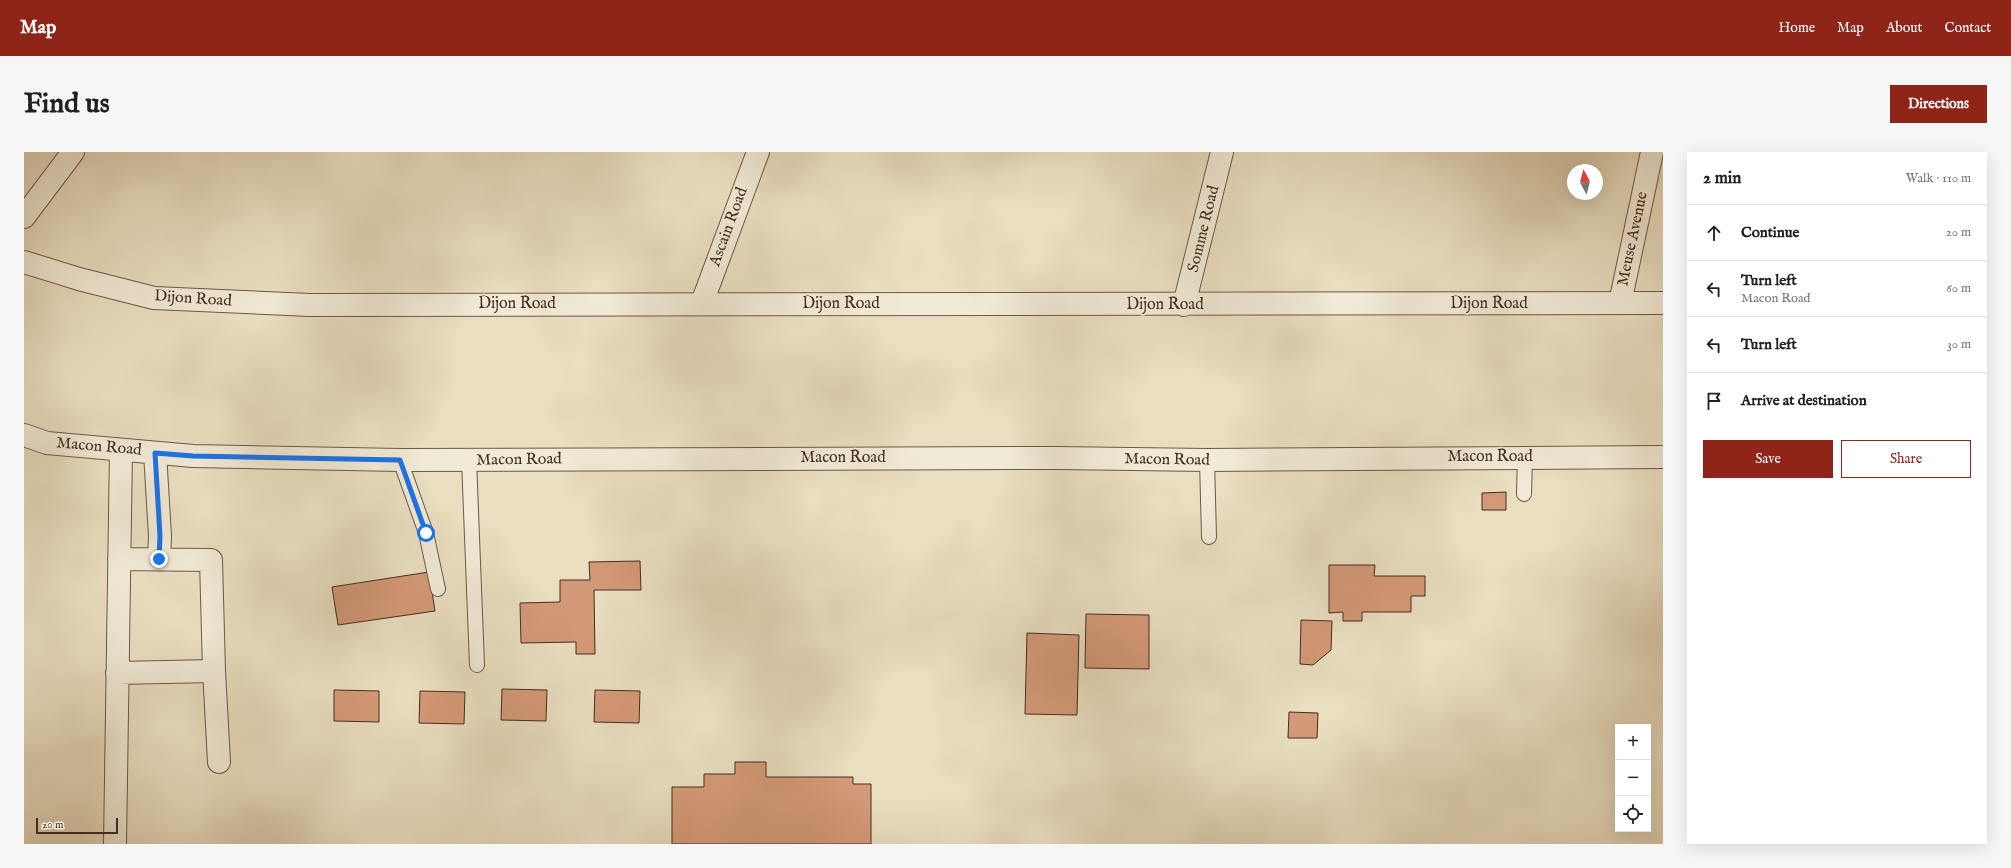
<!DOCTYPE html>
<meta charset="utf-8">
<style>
:root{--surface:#fff;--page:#f6f6f6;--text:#202124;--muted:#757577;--line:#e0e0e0;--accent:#8f2418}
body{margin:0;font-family:"IM FELL English",serif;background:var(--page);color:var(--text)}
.controls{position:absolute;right:12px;bottom:12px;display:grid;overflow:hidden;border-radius:0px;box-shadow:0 4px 16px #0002}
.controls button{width:36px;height:36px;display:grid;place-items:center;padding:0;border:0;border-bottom:1px solid var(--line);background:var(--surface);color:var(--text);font:20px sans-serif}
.compass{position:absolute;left:1543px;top:12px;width:36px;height:36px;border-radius:50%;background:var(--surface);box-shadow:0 4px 16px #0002;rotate:353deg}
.scale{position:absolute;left:12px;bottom:10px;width:82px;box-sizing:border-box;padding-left:4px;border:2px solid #442c20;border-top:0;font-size:11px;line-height:14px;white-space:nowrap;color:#442c20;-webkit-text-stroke:3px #f1ead6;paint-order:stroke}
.stop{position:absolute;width:12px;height:12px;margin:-9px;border:3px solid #1a73e8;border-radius:50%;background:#fff}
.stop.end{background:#1a73e8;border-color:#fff;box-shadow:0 1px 4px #0008}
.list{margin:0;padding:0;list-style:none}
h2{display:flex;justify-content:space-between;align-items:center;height:52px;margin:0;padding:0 16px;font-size:17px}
h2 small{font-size:13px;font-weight:400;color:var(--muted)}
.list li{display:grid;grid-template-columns:26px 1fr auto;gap:12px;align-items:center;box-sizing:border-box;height:56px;padding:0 16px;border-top:1px solid var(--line)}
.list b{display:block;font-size:15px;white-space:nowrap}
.list p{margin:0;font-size:13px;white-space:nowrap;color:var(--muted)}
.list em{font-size:13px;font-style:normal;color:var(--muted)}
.actions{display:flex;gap:8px;padding:12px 16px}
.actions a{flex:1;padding:9px 0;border:1px solid var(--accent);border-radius:0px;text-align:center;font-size:14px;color:var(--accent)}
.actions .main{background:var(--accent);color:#fff}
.icon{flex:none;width:22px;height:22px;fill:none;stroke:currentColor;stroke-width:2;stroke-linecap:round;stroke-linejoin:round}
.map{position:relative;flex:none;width:1639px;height:692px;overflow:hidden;border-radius:0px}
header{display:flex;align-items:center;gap:24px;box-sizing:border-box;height:56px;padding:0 20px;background:var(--accent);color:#fff}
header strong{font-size:19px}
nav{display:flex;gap:22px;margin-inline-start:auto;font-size:14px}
.intro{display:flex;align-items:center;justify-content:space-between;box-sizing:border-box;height:96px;padding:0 24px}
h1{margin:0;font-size:28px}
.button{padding:10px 18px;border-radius:0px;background:var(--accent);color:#fff;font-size:14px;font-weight:700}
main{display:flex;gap:24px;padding:0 24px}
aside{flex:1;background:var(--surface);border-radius:0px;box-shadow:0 4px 16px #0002}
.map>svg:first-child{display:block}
</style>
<header>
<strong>Map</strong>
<nav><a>Home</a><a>Map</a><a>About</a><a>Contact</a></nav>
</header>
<div class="intro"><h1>Find us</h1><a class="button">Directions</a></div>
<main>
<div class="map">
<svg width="1639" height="692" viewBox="0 0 1639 692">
<rect width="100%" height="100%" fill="#e9dec0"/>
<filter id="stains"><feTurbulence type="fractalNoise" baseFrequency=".005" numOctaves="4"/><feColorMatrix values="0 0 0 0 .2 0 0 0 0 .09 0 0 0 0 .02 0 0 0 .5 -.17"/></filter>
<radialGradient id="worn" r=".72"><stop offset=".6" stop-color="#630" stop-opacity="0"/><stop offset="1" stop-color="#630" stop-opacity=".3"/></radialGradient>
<path fill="#d49978" stroke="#442c20" d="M1482,340V358H1458V341Z
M616,409L617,438H570L571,502H552V490L497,491L496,451L536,450V428H566L565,410Z
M1305,413H1351L1350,424H1401V444H1387V460H1338V469H1319V460L1305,461Z
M405,420L411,459L314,473L308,435Z
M1062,462L1125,463V517L1061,516Z
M1277,468L1308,469L1307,498L1289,513L1276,512Z
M1003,481L1055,483L1053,563L1001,562Z
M478,537L523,538L522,569L477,568Z
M310,538L355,539V570L310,569Z
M571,538L616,539L615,571L570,570Z
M396,539L441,540L440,572L395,571Z
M1265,560L1294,561L1293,586H1264Z
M711,610H742V625H829V632H847V692H648V635H680V622H711Z"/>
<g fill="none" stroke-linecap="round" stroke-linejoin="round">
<g stroke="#6d5848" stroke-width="16">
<path id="lane" d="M376,308L402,381L414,437
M445,308L453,513
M1183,308L1185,385
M1500,342L1501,305"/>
</g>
<g stroke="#6d5848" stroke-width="24">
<path id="street" d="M0,65L49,0
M0,110L55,127L130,146L286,153L1639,151
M678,151L734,0
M1596,151L1628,0
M1160,153L1198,0
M0,283L23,291L169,304L376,308L1032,306L1183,308L1639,305
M131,301L136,384L135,407
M190,519L195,610
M93,521L190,519L187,408L95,407
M91,692L97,298"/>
</g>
<use href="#lane" stroke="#f1ead6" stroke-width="14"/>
<use href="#street" stroke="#f1ead6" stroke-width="22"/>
</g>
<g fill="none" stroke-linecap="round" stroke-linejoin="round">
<path stroke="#1a73e8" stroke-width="5" d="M135,407L136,384L131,301L169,304L376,308L402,381"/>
</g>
<g text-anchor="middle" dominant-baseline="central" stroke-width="3.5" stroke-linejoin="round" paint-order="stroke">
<g font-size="16" fill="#442c20" stroke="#f1ead6">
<text transform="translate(705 75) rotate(-70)">Ascain Road</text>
<text transform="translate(1180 77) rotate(-76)">Somme Road</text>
<text transform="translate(1609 87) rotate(-78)">Meuse Avenue</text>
<text transform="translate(169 147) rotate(4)">Dijon Road</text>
<text x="493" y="152">Dijon Road</text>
<text x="817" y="152">Dijon Road</text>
<text x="1465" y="152">Dijon Road</text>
<text x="1141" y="153">Dijon Road</text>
<text transform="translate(75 295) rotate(5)">Macon Road</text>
<text x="1466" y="305">Macon Road</text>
<text x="819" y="306">Macon Road</text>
<text transform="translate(495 308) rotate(-1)">Macon Road</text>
<text transform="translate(1143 308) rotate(1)">Macon Road</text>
</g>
</g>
<rect width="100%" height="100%" filter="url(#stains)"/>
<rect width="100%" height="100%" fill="url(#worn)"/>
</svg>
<div class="controls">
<button>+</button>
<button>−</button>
<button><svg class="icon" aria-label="locate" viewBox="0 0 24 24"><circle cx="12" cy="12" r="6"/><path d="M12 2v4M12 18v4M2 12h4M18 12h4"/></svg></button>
</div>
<svg class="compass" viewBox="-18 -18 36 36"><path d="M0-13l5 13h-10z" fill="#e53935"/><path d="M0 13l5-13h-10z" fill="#757577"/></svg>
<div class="scale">20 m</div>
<div class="stop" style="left:402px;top:381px"></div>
<div class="stop end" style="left:135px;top:407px"></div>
</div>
<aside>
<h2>2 min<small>Walk · 110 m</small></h2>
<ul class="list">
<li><svg class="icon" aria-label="ahead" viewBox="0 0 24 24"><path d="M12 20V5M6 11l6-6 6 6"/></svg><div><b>Continue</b></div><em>20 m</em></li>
<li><svg class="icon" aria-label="left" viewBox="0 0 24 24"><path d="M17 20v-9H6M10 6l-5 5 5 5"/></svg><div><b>Turn left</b><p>Macon Road</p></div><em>60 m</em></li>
<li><svg class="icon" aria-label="left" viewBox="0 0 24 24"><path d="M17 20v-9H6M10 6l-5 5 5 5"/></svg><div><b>Turn left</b></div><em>30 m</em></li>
<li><svg class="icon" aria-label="arrive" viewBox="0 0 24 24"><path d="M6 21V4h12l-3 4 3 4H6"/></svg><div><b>Arrive at destination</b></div></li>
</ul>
<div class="actions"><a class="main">Save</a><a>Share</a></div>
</aside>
</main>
